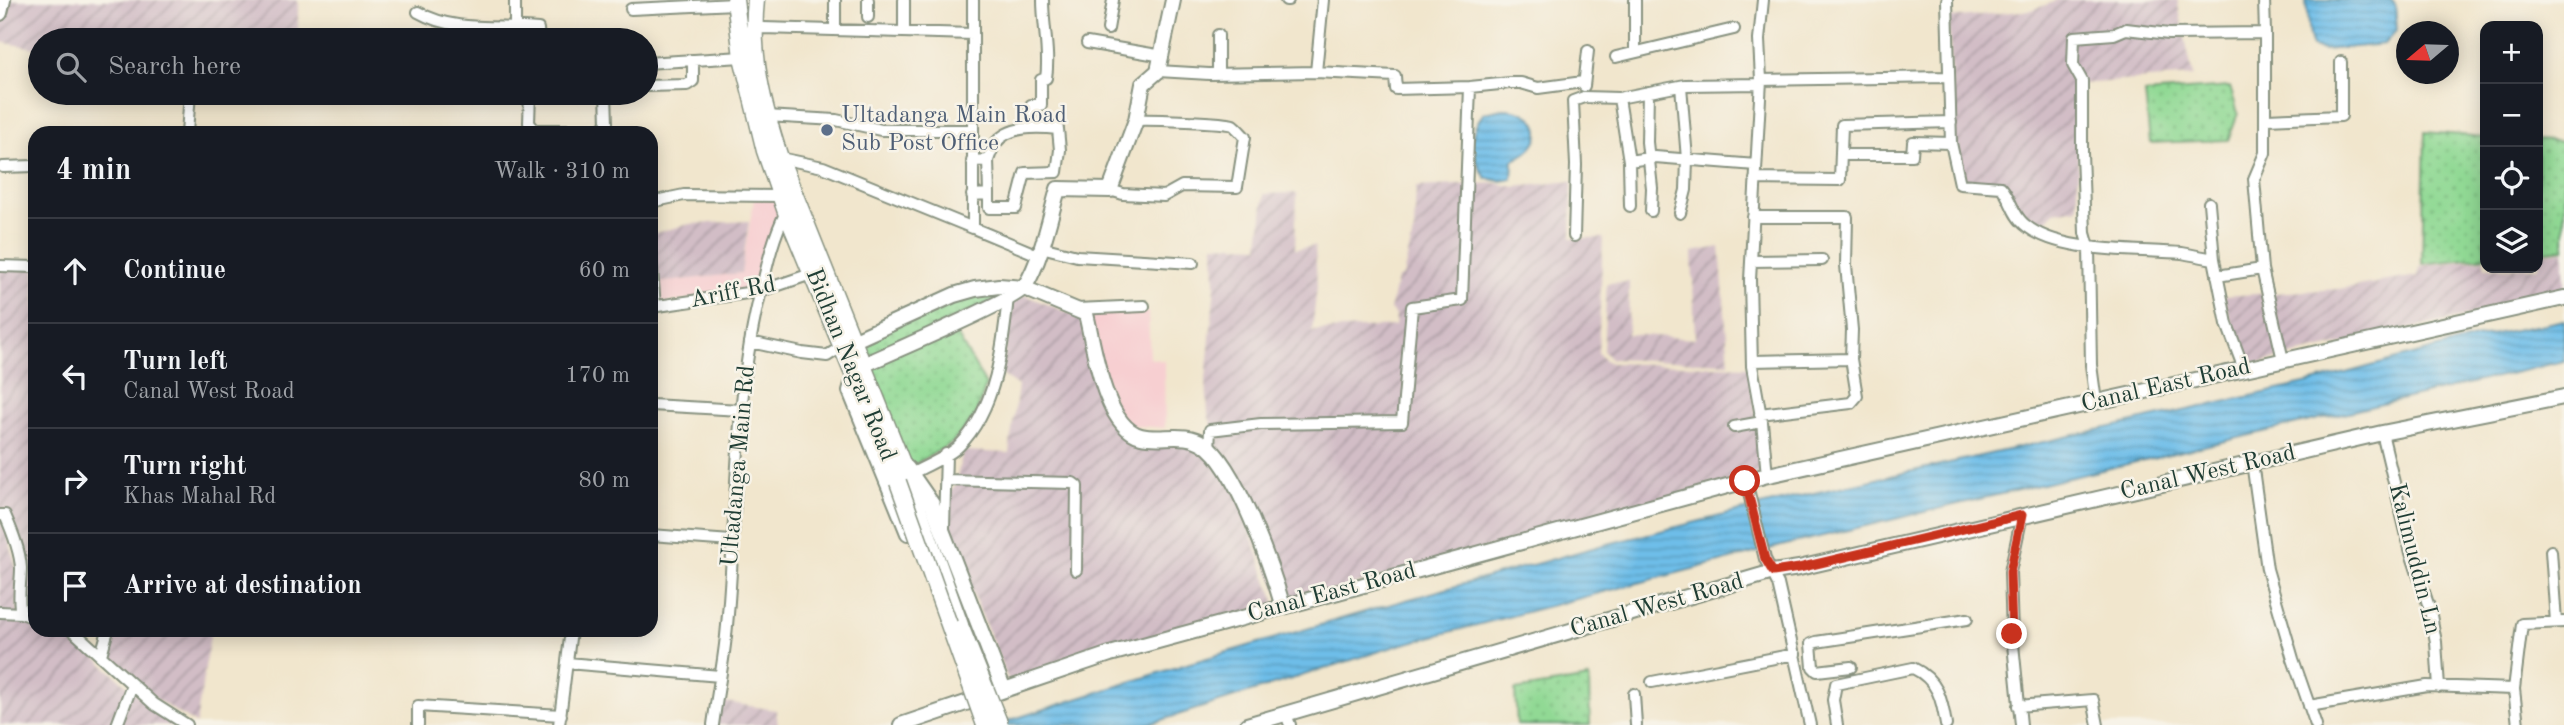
<!DOCTYPE html>
<meta charset="utf-8">
<style>
:root{--surface:#171b24;--page:#242831;--text:#f1f3f6;--muted:#9ea1a6;--line:#363941}
body{margin:0;font-family:"Old Standard TT",serif;background:var(--page);color:var(--text)}
.controls{position:absolute;right:21px;top:21px;display:grid;overflow:hidden;border-radius:14px;box-shadow:0 4px 18px #0003}
.controls button{width:63px;height:63px;display:grid;place-items:center;padding:0;border:0;border-bottom:2px solid var(--line);background:var(--surface);color:var(--text);font:35px sans-serif}
.compass{position:absolute;left:2396px;top:21px;width:63px;height:63px;border-radius:50%;background:var(--surface);box-shadow:0 4px 18px #0003;rotate:251deg}
.stop{position:absolute;width:21px;height:21px;margin:-16px;border:5px solid #c8321e;border-radius:50%;background:#fff}
.stop.end{background:#c8321e;border-color:#fff;box-shadow:0 2px 7px #0008}
.list{margin:0;padding:0;list-style:none}
h2{display:flex;justify-content:space-between;align-items:center;height:91px;margin:0;padding:0 28px;font-size:30px}
h2 small{font-size:23px;font-weight:400;color:var(--muted)}
.list li{display:grid;grid-template-columns:46px 1fr auto;gap:21px;align-items:center;box-sizing:border-box;height:105px;padding:0 28px;border-top:2px solid var(--line)}
.list b{display:block;font-size:26px;white-space:nowrap}
.list p{margin:0;font-size:23px;white-space:nowrap;color:var(--muted)}
.list em{font-size:23px;font-style:normal;color:var(--muted)}
.icon{flex:none;width:38px;height:38px;fill:none;stroke:currentColor;stroke-width:2;stroke-linecap:round;stroke-linejoin:round}
.map{position:relative;flex:none;width:2564px;height:725px;overflow:hidden}
.search{position:absolute;background:var(--surface);box-shadow:0 4px 18px #0003;left:28px;top:28px;width:630px;height:77px;display:flex;align-items:center;gap:18px;box-sizing:border-box;padding:0 24px;border-radius:38px;color:var(--muted);font-size:26px}
.panel{position:absolute;background:var(--surface);box-shadow:0 4px 18px #0003;left:28px;top:126px;width:630px;height:511px;border-radius:21px}
.map>svg:first-child{display:block}
</style>
<div class="map">
<svg width="2564" height="725" viewBox="0 0 2564 725">
<defs>
<pattern id="industrial-furrows" width="10" height="10" patternUnits="userSpaceOnUse" patternTransform="scale(1.75)"><rect width="10" height="10" fill="#d2bdc6"/><path d="M-1 1l2-2M0 10L10 0M9 11l2-2" fill="none" stroke="#aa9ba2"/></pattern>
<pattern id="park-dots" width="8" height="8" patternUnits="userSpaceOnUse" patternTransform="scale(1.75)"><rect width="8" height="8" fill="#91d994"/><path d="M2 2h.1M6 6h.1" fill="none" stroke="#7dbb80" stroke-width="1.8" stroke-linecap="round"/></pattern>
<pattern id="water-rules" width="6" height="5" patternUnits="userSpaceOnUse" patternTransform="scale(1.75)"><rect width="6" height="5" fill="#6ebee9"/><path d="M0 2.5h6" fill="none" stroke="#5a9cbe"/></pattern>
</defs>
<rect width="100%" height="100%" fill="#f7f3e8"/>
<filter id="ink" filterUnits="userSpaceOnUse"><feTurbulence type="fractalNoise" baseFrequency=".0143" numOctaves="2"/><feDisplacementMap in="SourceGraphic" scale="14" xChannelSelector="R" yChannelSelector="G"/><feConvolveMatrix kernelMatrix="1 2 1 2 8 2 1 2 1" color-interpolation-filters="sRGB"/></filter>
<filter id="wash" filterUnits="userSpaceOnUse"><feTurbulence type="fractalNoise" baseFrequency=".00686" numOctaves="4" result="noise"/><feDisplacementMap in="SourceGraphic" scale="28" xChannelSelector="R" yChannelSelector="G"/><feGaussianBlur stdDeviation="1.57" result="paint"/><feColorMatrix in="noise" values="0 0 0 0 0 0 0 0 0 0 0 0 0 0 0 0 0 1.4 0 .05"/><feComposite in="paint" operator="in"/></filter>
<g filter="url(#wash)">
<rect width="100%" height="100%" fill="#f1e6cd"/>
<path fill="#f7cfd1" d="M754,199L788,200L756,289L658,304L656,283L741,273Z
M1097,310L1148,312L1150,358L1164,361L1165,428L1127,425L1116,411L1086,314Z"/>
<path fill="url(#industrial-furrows)" d="M6,0H298V40H40V49L0,42V26Z
M2059,0H2177L2193,76L2078,84V208L2054,212L2040,227L2027,222L2017,210L2009,192L1961,182L1954,142L1949,18L2032,10Z
M1572,181L1571,238H1603L1598,353L1603,359L1611,363L1749,367L1764,472L1284,604L1212,448L1214,431L1208,415L1206,380L1215,285L1214,244L1259,246L1264,194L1297,193L1295,249L1315,246L1317,287L1312,331L1395,326L1396,315L1390,310L1397,279L1403,276L1414,230L1416,187L1496,183L1515,187Z
M749,221L741,273L656,283L651,234L690,224Z
M1720,247L1729,363L1612,359L1603,351L1607,283L1629,282L1628,334L1695,339L1692,252Z
M2564,251V294L2246,366L2223,296L2339,289L2417,276L2420,266L2485,259V268H2538V254Z
M0,269H35V613L24,610L26,564L11,515L6,509L0,510Z
M1024,295L1081,318L1103,401L1117,431L1138,443L1177,442L1198,446L1210,456L1235,491L1276,604L1009,682L937,506L955,486L963,451L1009,453L1018,386L1001,374L1013,303Z
M0,520L8,535L16,569L18,619L35,623V630H65L156,712L176,725H0Z
M111,630H211L196,724L157,700L105,652Z
M719,701L776,710L778,725H715Z"/>
<path fill="url(#park-dots)" stroke="#588b64" stroke-width="2" d="M2230,87L2238,113L2228,140L2150,143L2145,93Z
M2425,132L2485,137V257L2422,264Z
M2538,140L2564,142V249L2538,252Z
M1015,290L862,361L853,343L946,300Z
M952,326L986,385L975,417L952,443L910,467L865,367Z
M1589,678L1590,725H1517L1515,690Z"/>
<path fill="url(#water-rules)" stroke="#467e8e" stroke-width="2" d="M2306,0H2391L2395,4L2397,30L2384,44L2324,50L2312,47L2309,37Z
M1503,109C1543,109 1552,144 1513,160L1512,179L1500,181L1486,178C1470,155 1466,135 1484,113Z
M2564,320V361L1793,543L1399,645L1146,725H995L1190,663L1392,604L1600,546L1805,495L2309,383L2475,338Z"/>
</g>
<g filter="url(#ink)">
<g fill="none" stroke-linecap="round" stroke-linejoin="round">
<g stroke="#889280" stroke-width="14">
<path id="street" d="M835,0V30
M868,0V17
M904,0V32
M973,0V228L1038,255
M1286,0H1288
M1763,0L1759,40L1761,80L1750,280L1752,366L1762,422L1767,475
M1947,0L1951,143L1960,184L2001,187C2011,198 2012,214 2024,224C2058,254 2138,249 2182,253C2192,255 2203,257 2214,259L2227,324L2244,369
M2264,0L2265,33
M631,9L735,4
M418,12C455,33 497,25 538,29L539,40
M515,27V0
M1108,29L1113,0
M749,31L763,28L973,34
M1087,43L1163,56
M1635,52V0
M1616,57L1734,29
M646,63L742,57
M1158,71L1209,74L1316,72L1395,76L1396,89L1470,87L1510,83H1521L1538,88L1583,82
M1316,72L1323,0
M1218,74V35
M1761,80L1949,77
M646,86L687,85L693,81V60
M1584,86L1588,51
M1648,92L1647,142L1652,188L1651,211
M530,93L529,123L535,130H602L607,123L606,93
M1619,98L1629,161L1630,206
M1031,114V105H1041V80L1046,78C1050,54 1043,26 1043,0
M766,116L836,120L881,130H972
M2267,119L2341,116V62
M187,133L190,93
M1841,155H1912L1913,142L1951,143
M780,158L823,167L973,228
M988,160L989,194
M972,161L988,160C990,155 992,149 995,144C1008,125 1038,127 1058,129L1060,150L1057,172L1025,173L1016,208H989V194L972,195
M1629,161L1655,157L1756,165
M3,167L35,166
M1755,179L1840,180L1842,125L1951,122
M1110,190L1123,194L1164,196L1182,186L1237,187L1245,137C1241,133 1237,128 1233,125C1226,122 1148,119 1136,120
M651,202L684,195L780,196
M2209,203L2214,259
M1680,213L1686,190L1687,159L1681,86
M1753,217H1847L1846,265L1852,330L1851,359L1857,396L1851,403L1760,414
M1574,236L1576,165L1573,101L1584,97L1619,98L1685,85L1761,84
M1041,247L1077,256L1193,263
M651,256L655,307
M1751,261L1822,260
M0,266L35,267
M2262,269L2283,360
M651,307L761,291L814,273
M1077,309L1144,306
M750,342L802,353L827,356L841,347
M1752,361L1851,359
M2096,402L2091,365L2089,247L2085,233L2082,153V81L2073,65L2074,37L2114,34L2126,29L2169,34L2265,33V153L2254,179L2262,269L2217,276
M651,405L741,410
M1734,427L1762,422
M2382,433L2411,553L2430,610L2436,642L2439,687
M1209,449L1210,430L1261,424L1402,422L1412,307L1462,300L1470,87
M2252,462L2267,569L2293,659L2316,725
M911,474C926,465 947,458 959,446C996,409 1003,347 1008,297
M945,480L1073,483L1077,486L1076,570
M1746,481L1765,559L1778,584L1810,725
M0,515H5C12,531 20,550 21,568C21,583 17,598 21,613L35,618
M944,528L946,454
M651,535L731,541
M2551,551L2556,622
M0,612L21,613
M72,630L154,704L187,725
M101,655L108,630
M567,663L720,676
M1851,667L1817,671L1813,667L1811,644L1816,642L1967,619
M1652,682L1795,654
M1634,694L1636,725
M2018,706L2093,700L2098,725
M2309,706L2427,686L2514,689
M1286,714L1290,725
M117,725L132,685
M418,725V706L561,715
M559,725L571,630
M713,725C717,695 723,665 726,636C738,519 732,401 762,287C768,261 774,235 786,212
M1837,725L1833,700L1836,684L1913,668C1938,680 1942,699 1946,725
M2021,725L2012,634L2010,572L2022,515
M2518,725L2514,689L2522,624L2564,622"/>
</g>
<g stroke="#889280" stroke-width="18">
<path id="secondary" d="M0,13L3,0
M844,345L954,295L975,289L999,286L1024,288L1086,314C1094,346 1104,427 1141,436C1161,441 1185,431 1204,444C1236,465 1272,569 1283,607
M855,369C881,356 1015,301 1025,286C1041,261 1050,217 1058,189L1110,190L1136,120L1143,84L1158,71L1173,0
M854,377L850,391L908,533
M907,468L932,504L1004,690
M901,725L1110,654L1764,476L2564,298
M1247,725L1773,572L1799,568L2382,433L2564,397"/>
</g>
<g stroke="#889280" stroke-width="19">
<path id="primary" d="M735,0L742,57L765,151L786,212L894,473
M756,0C750,55 763,106 780,158L902,463L960,625"/>
</g>
<use href="#street" stroke="#fff" stroke-width="10"/>
<use href="#secondary" stroke="#fff" stroke-width="14"/>
<use href="#primary" stroke="#fff" stroke-width="16"/>
<g stroke="#889280" stroke-width="19" stroke-linecap="butt">
<path id="primary-bridge" d="M898,482L985,725
M961,628L1000,725"/>
</g>
<use href="#primary-bridge" stroke="#fff" stroke-width="16"/>
</g>
</g>
<g fill="none" stroke-linecap="round" stroke-linejoin="round" filter="url(#ink)">
<path stroke="#c8321e" stroke-width="9" d="M1745,481L1765,559L1773,572L1799,568L2022,515L2010,572L2012,634"/>
</g>
<circle fill="#5c6f8a" stroke="#f7f3e8" stroke-width="2.5" cx="827" cy="130" r="7"/>
<g text-anchor="middle" dominant-baseline="central" stroke-width="5" stroke-linejoin="round" paint-order="stroke">
<g font-size="24" fill="#4e5e75" stroke="#f7f3e8" text-anchor="start">
<text x="841" y="116">Ultadanga Main Road<tspan x="841" dy="28">Sub Post Office</tspan></text>
</g>
<g font-size="24" fill="#1f3d34" stroke="#f7f3e8">
<text transform="translate(733 293) rotate(-11)">Ariff Rd</text>
<text transform="translate(850 365) rotate(68)">Bidhan Nagar Road</text>
<text transform="translate(2166 386) rotate(-13)">Canal East Road</text>
<text transform="translate(739 466) rotate(-85)">Ultadanga Main Rd</text>
<text transform="translate(2208 473) rotate(-13)">Canal West Road</text>
<text transform="translate(2414 559) rotate(76)">Kalimuddin Ln</text>
<text transform="translate(1332 593) rotate(-15)">Canal East Road</text>
<text transform="translate(1657 606) rotate(-16)">Canal West Road</text>
</g>
</g>
</svg>
<div class="controls">
<button>+</button>
<button>−</button>
<button><svg class="icon" aria-label="locate" viewBox="0 0 24 24"><circle cx="12" cy="12" r="6"/><path d="M12 2v4M12 18v4M2 12h4M18 12h4"/></svg></button>
<button><svg class="icon" aria-label="layers" viewBox="0 0 24 24"><path d="M12 4l9 5-9 5-9-5zM3 14l9 5 9-5"/></svg></button>
</div>
<svg class="compass" viewBox="-18 -18 36 36"><path d="M0-13l5 13h-10z" fill="#e53935"/><path d="M0 13l5-13h-10z" fill="#9ea1a6"/></svg>
<div class="stop" style="left:1745px;top:481px"></div>
<div class="stop end" style="left:2012px;top:634px"></div>
<div class="search"><svg class="icon" aria-label="search" viewBox="0 0 24 24"><circle cx="10" cy="10" r="6"/><path d="M15 15l6 6"/></svg>Search here</div>
<section class="panel">
<h2>4 min<small>Walk · 310 m</small></h2>
<ul class="list">
<li><svg class="icon" aria-label="ahead" viewBox="0 0 24 24"><path d="M12 20V5M6 11l6-6 6 6"/></svg><div><b>Continue</b></div><em>60 m</em></li>
<li><svg class="icon" aria-label="left" viewBox="0 0 24 24"><path d="M17 20v-9H6M10 6l-5 5 5 5"/></svg><div><b>Turn left</b><p>Canal West Road</p></div><em>170 m</em></li>
<li><svg class="icon" aria-label="right" viewBox="0 0 24 24"><path d="M7 20v-9h11M14 6l5 5-5 5"/></svg><div><b>Turn right</b><p>Khas Mahal Rd</p></div><em>80 m</em></li>
<li><svg class="icon" aria-label="arrive" viewBox="0 0 24 24"><path d="M6 21V4h12l-3 4 3 4H6"/></svg><div><b>Arrive at destination</b></div></li>
</ul>
</section>
</div>
